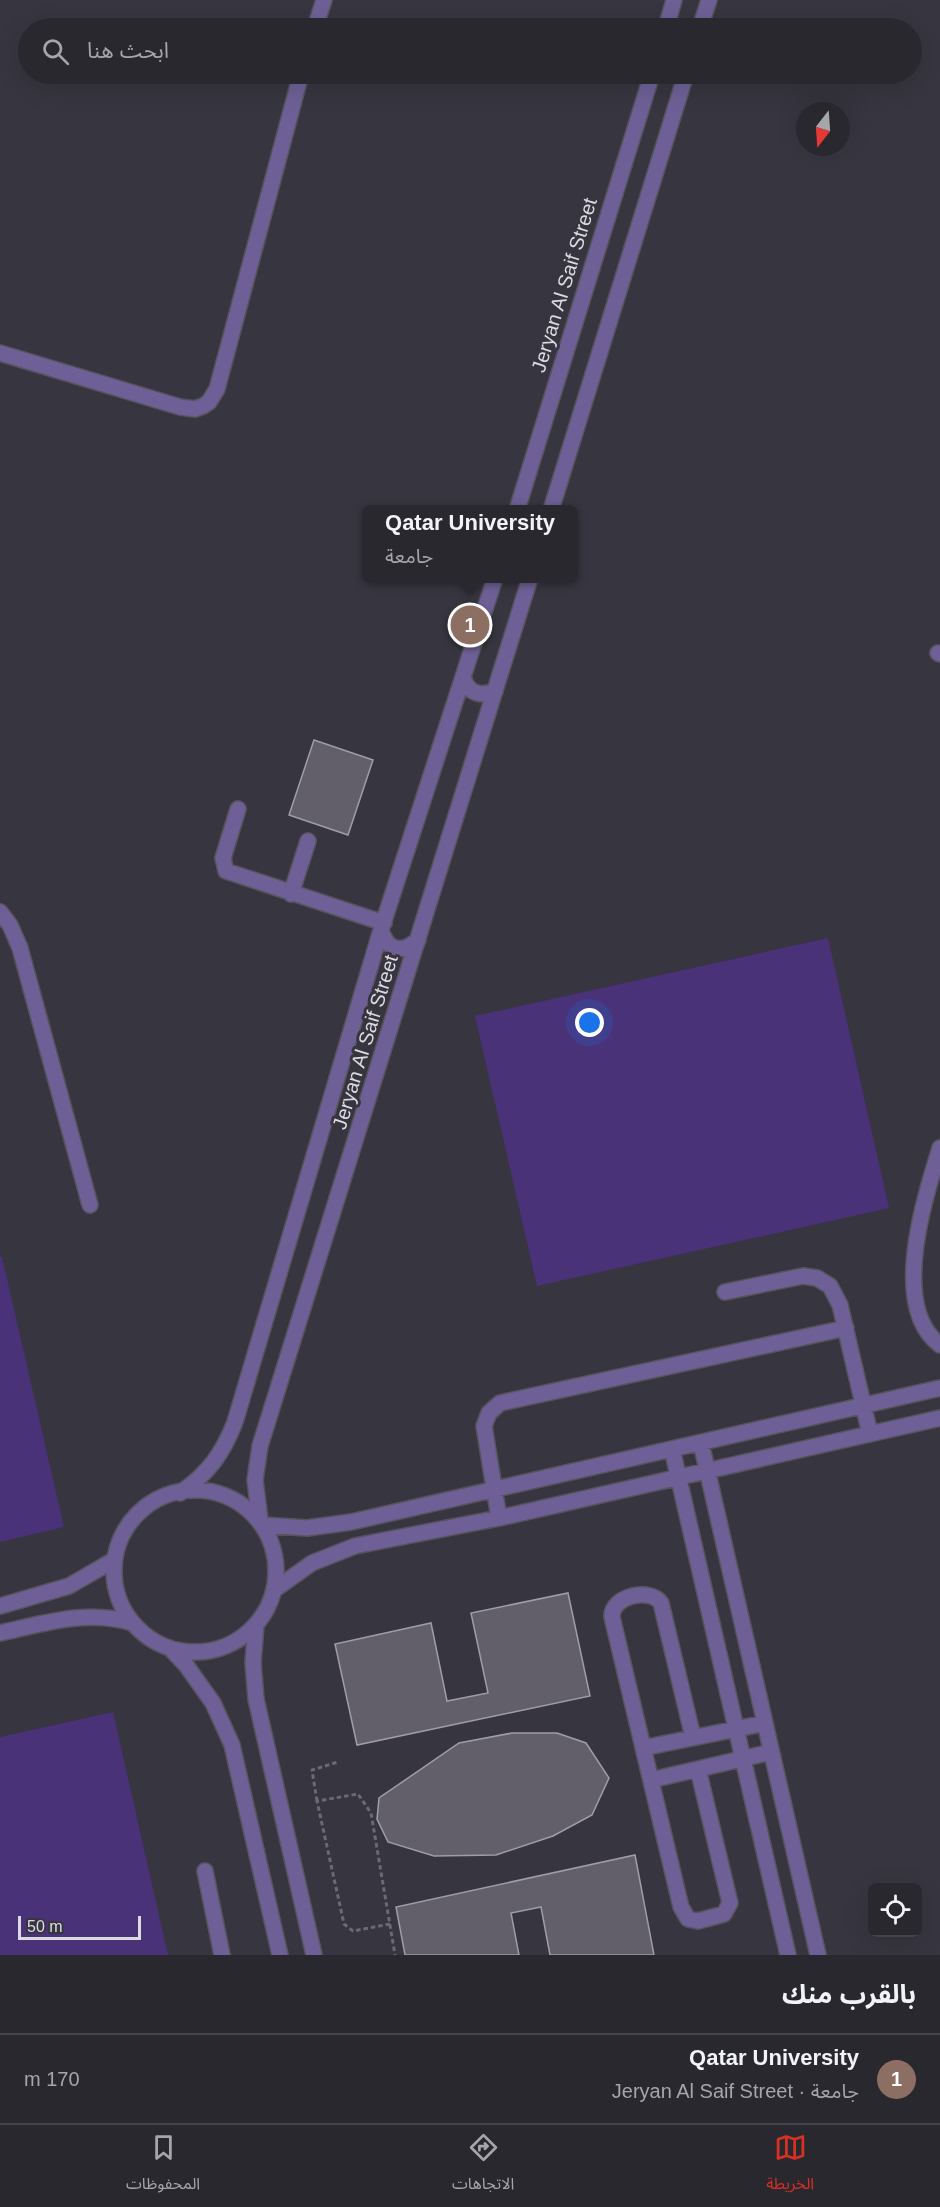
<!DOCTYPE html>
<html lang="ar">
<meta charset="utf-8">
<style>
:root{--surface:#29282f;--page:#35343b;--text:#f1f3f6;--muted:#a5a6aa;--line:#45444b;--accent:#d93025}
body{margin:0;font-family:Helvetica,"Noto Sans Arabic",sans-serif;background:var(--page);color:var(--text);direction:rtl}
.controls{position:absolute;right:18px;bottom:18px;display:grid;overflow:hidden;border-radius:9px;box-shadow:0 6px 24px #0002}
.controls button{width:54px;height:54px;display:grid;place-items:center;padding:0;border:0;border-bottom:2px solid var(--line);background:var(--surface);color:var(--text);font:30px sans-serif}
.compass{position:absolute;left:796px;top:102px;width:54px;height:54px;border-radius:50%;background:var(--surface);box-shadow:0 6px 24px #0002;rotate:197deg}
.scale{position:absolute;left:18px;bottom:15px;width:123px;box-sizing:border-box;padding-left:6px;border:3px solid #dcdbe1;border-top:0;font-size:16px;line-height:21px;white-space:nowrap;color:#dcdbe1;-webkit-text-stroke:4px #37353f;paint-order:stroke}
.you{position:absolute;left:590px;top:1023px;width:21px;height:21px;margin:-15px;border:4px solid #fff;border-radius:50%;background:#1a73e8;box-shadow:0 0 0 9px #1a73e833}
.badge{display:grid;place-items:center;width:39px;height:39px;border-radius:50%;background:var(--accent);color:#fff;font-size:20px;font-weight:700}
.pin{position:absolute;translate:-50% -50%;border:3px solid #fff;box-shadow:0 2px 6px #0006}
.popup{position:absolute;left:362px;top:505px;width:216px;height:78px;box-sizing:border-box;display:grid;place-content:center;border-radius:9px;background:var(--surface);filter:drop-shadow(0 2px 4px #0005);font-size:20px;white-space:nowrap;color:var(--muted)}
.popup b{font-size:22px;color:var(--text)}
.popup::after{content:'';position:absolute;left:50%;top:100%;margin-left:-12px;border:12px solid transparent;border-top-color:var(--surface)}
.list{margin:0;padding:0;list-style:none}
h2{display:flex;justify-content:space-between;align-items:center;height:78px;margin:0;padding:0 24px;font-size:26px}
h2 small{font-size:20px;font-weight:400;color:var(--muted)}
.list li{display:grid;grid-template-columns:39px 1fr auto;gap:18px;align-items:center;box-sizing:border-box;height:90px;padding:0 24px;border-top:2px solid var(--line)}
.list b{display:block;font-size:22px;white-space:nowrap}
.list p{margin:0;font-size:20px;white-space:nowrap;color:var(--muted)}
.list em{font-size:20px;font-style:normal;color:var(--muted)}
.icon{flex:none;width:33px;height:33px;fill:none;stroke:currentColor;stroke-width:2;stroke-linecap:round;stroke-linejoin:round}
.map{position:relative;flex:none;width:940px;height:1955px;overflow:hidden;direction:ltr}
.search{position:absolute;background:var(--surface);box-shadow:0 6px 24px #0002;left:18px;right:18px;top:18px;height:66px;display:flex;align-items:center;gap:15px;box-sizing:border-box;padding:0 21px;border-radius:33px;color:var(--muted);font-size:22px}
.sheet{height:168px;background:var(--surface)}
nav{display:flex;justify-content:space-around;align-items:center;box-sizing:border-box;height:84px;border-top:2px solid var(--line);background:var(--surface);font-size:16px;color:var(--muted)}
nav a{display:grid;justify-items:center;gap:3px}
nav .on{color:var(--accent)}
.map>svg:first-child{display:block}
</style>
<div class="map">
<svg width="940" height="1955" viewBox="0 0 940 1955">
<rect width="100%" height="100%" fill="#37353f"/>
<path fill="#493278" d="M828,938L889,1208L537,1286L475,1016Z
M0,1257H2L64,1527L0,1542Z
M113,1712L168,1955H0V1737Z"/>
<path fill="#625f6b" stroke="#9f9da9" stroke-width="1.5" d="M314,740L373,760L348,835L289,815Z
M568,1593L590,1696L357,1745L335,1644L431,1623L447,1701L488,1693L471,1613Z
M512,1733H557L586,1743L609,1778L592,1815L553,1836L496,1855L434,1856L388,1842L377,1819L379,1798L459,1743Z
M635,1855L654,1955H550L541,1907L511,1913L519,1955H405L396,1907Z"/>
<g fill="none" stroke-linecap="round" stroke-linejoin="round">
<g stroke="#55535c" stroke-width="18">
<path id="minor" d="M315,28L324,0
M666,28L674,0
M700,28L709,0
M0,353L180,407L195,409L203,406L209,402L217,389L301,74
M517,510L652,74
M551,510L686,74
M938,653L940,654
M464,680C470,695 482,696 495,691
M238,809L223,858L226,871L384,923
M291,894L308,841
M0,912L10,925L20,948L90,1205
M381,930C388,951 401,954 418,940
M940,1148C925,1197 889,1307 940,1345
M725,1292L803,1276L817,1278L830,1286L840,1305L870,1434
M701,1443L818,1955
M672,1449L788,1955
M114 1571a81 81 0 1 1 162 0a81 81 0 1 1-162 0Z
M180,1493C208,1474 223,1453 235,1422L381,930L495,578
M499,1518L484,1426L489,1413L500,1403L846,1328
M260,1520L255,1480L260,1446L530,578
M262,1525L307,1528L351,1522L940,1388
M274,1590L312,1563L355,1546L499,1518L940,1418
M0,1606L69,1586L114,1560
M256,1625L253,1663L256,1699L314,1955
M0,1633C45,1623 87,1609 133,1623
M170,1648L186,1665L213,1703L232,1745L280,1955
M693,1737L661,1603C650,1587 611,1596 612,1617L681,1907L688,1919L698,1921L724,1914L730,1903L698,1769
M643,1748L765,1723
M651,1780L771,1752
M205,1871L222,1955"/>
</g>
<path stroke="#6b6972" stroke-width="3" stroke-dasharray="4.5 3" stroke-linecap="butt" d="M317,1801L312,1770L338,1762
M390,1924L353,1931L344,1924L317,1801L358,1794L371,1813L395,1955"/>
<use href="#minor" stroke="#6e6096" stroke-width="15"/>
</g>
<g text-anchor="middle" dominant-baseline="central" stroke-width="6" stroke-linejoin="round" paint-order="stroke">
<g font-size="20" fill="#dcdbe1" stroke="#37353f">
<text transform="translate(564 285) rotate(-73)">Jeryan Al Saif Street</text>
<text transform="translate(365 1042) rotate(-73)">Jeryan Al Saif Street</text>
</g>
</g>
</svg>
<div class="controls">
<button><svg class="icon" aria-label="locate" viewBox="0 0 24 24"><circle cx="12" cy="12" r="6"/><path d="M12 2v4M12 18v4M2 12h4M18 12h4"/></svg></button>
</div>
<svg class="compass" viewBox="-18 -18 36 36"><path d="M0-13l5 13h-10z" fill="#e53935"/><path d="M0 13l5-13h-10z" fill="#a5a6aa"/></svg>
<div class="scale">50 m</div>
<div class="you"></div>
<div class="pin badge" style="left:470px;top:625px;background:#8d6e63">1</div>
<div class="popup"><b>Qatar University</b>جامعة</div>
<div class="search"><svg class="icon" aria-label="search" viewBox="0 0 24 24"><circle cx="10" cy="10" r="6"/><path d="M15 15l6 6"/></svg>ابحث هنا</div>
</div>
<section class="sheet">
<h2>بالقرب منك<small></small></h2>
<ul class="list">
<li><span class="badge" style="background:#8d6e63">1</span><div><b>Qatar University</b><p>جامعة · Jeryan Al Saif Street</p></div><em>170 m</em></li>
</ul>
</section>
<nav>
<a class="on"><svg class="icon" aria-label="map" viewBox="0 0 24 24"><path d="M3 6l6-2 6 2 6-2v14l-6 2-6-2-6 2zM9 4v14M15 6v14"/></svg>الخريطة</a>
<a><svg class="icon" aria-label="directions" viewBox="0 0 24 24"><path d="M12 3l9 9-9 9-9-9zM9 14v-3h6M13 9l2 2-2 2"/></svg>الاتجاهات</a>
<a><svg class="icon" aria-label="saved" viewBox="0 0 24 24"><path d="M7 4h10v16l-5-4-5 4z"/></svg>المحفوظات</a>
</nav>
